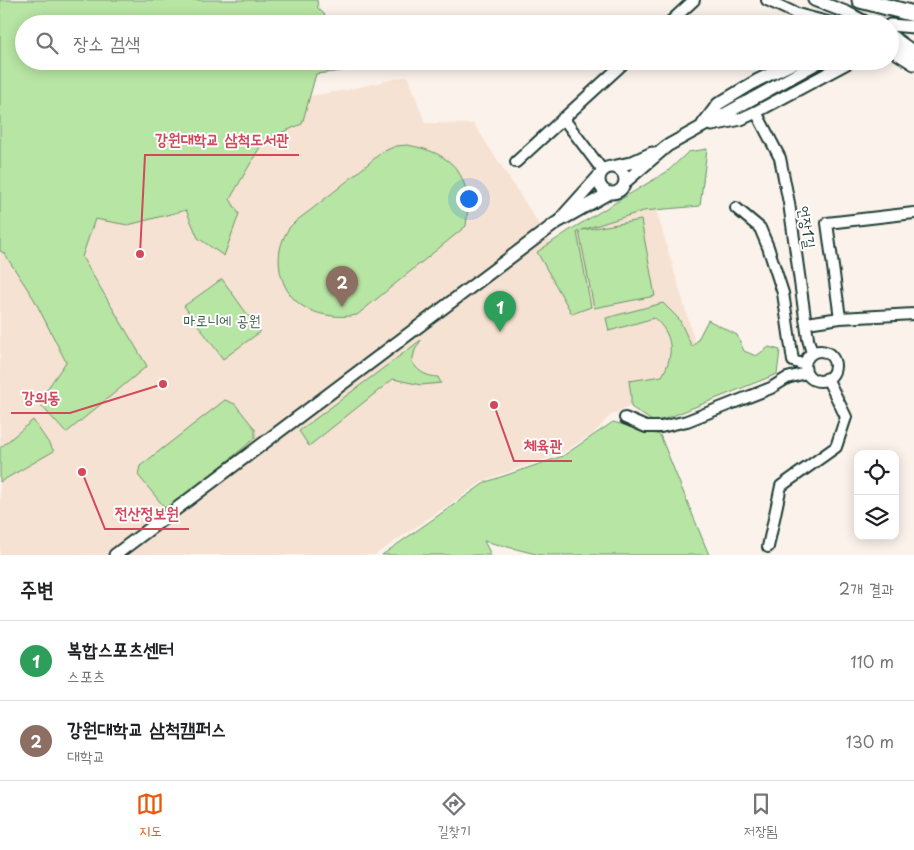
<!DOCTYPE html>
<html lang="ko">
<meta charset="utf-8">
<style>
:root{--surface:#fff;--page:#f6f6f6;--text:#202124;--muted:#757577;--line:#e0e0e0;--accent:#ea580c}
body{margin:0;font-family:"Playpen Sans","Poor Story",sans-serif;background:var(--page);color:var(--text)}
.controls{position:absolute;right:15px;bottom:15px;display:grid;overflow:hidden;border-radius:10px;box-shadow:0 2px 12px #0003}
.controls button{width:45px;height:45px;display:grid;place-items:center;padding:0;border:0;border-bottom:1px solid var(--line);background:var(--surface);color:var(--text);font:25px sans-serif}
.you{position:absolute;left:468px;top:198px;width:18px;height:18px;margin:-12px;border:4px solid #fff;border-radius:50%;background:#1a73e8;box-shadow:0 0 0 8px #1a73e833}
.badge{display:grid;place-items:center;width:32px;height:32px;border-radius:50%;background:var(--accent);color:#fff;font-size:16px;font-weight:700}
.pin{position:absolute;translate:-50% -41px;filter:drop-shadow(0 1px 2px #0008)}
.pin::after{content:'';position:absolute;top:26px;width:18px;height:15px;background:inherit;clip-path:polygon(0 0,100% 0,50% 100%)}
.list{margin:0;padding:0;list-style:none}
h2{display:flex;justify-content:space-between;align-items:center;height:65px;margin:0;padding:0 20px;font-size:21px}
h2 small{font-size:16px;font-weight:400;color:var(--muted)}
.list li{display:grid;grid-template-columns:32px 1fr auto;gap:15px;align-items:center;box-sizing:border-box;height:80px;padding:0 20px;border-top:1px solid var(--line)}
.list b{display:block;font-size:19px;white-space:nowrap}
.list p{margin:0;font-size:16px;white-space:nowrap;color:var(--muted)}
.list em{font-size:16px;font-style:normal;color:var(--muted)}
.icon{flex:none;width:28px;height:28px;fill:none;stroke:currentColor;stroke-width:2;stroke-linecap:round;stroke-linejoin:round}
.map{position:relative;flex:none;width:914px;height:555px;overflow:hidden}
.search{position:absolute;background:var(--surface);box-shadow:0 2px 12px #0003;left:15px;right:15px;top:15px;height:55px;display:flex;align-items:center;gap:12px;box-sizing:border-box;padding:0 18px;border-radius:28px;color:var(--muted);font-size:19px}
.sheet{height:225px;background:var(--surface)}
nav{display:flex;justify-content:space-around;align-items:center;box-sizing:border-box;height:70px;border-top:1px solid var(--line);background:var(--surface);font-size:14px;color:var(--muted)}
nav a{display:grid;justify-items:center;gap:2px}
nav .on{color:var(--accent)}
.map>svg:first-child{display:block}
</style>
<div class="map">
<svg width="914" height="555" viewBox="0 0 914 555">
<rect width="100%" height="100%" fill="#fbf2eb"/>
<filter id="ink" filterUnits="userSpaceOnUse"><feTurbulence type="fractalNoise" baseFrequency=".02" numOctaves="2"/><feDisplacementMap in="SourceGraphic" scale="10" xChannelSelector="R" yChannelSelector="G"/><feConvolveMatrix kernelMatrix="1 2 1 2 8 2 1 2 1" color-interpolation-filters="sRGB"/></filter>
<g filter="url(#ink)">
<path fill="#f6e2d2" d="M408,76L425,123L474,124L554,247L648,182L702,366L610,416L593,434L562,453L485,480L375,555H0V149L346,90Z"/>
<path fill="#b7e5a3" stroke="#6b916c" d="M0,0H317L318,8L334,24H24V61H347L342,71L316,74L302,124L264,140L230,199L239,214L224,256L198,238L186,210L128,225L95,219L82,257L147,366L66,433L38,402L66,362L34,299L4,253L0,251Z
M407,145C456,153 473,178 466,226L357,315C337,319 308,315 293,298C276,279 274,248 290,227C297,219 309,212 317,205C339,188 361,170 382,152L396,146Z
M707,149L700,206L643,211L582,230L641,220L655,296L594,308L579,231L577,232L591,307L572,314L537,252L570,230L668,171L688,152Z
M222,279L260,332L223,359L184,306Z
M663,303L679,319L692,347L697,341L708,320L737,335L744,351L756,356L769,347L780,350L777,374L665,419L652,421L631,407V395L629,381L662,376C675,354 673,334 654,318L609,331L606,318Z
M421,340L415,350L412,362C419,372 425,376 438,377L441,383L421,385L393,379L309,446L299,431Z
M225,400L235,404L255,429V438L174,506L165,508L138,475L140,466Z
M33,420L54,451L0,482V448Z
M613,422L660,435L709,555H540L484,541L491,555H382L486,482L563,456Z"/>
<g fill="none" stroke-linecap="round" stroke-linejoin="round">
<path stroke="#cfcec6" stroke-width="11" stroke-dasharray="11 5.5" stroke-linecap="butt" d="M884,24L903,0"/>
<g stroke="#1f3d34" stroke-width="14">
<path id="minor" d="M767,0L799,15
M668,24L694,0
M756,112L780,158L789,203L808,339L812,353
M563,118L603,171
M516,162L626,61
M736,208L760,228L768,247L783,293L793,361L805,365
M840,318L827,223L914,213
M807,323L840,318L914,314
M805 366a15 15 0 1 1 30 0a15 15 0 1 1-30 0Z
M625,418L646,427H661L687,421L771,388L787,378L806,373
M768,547L781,486L836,447L846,417L827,378"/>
</g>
<g stroke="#1f3d34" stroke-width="15">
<path id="tertiary" d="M814,0L848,13L869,24
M799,15L833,24
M890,25L914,27
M890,35L914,52
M890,49L914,64
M703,124L718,104L758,80L798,61
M712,125L741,119L756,112L851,61
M612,167L630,163L652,153
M599 180a13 13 0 1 1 26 0a13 13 0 1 1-26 0Z
M625,182L667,146L821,61
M563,216L599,176
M115,555L556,223L609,193"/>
</g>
<g stroke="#1f3d34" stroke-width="19">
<path id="primary" d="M860,0L914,14"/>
</g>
<use href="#minor" stroke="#fff" stroke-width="10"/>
<use href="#tertiary" stroke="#fff" stroke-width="11"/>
<use href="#primary" stroke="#fff" stroke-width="15"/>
</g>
</g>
<g text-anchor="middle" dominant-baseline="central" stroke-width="4" stroke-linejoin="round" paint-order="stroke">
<g font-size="15" fill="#1f3d34" stroke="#fff">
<text transform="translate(808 227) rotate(81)">언장1길</text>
</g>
<g font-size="15" fill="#3d5f4a" stroke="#fff">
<text x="222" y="319">마로니에 공원</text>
</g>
</g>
<path fill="none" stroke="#d1495b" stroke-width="2" d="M140 254L145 155H299M163 384L70 413H11M494 405L514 461H572M82 472L105 529H189"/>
<g fill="#d1495b" stroke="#fff" stroke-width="2">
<circle cx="140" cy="254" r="5"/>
<circle cx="163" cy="384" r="5"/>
<circle cx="494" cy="405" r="5"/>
<circle cx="82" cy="472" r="5"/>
</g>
<g font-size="16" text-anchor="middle" font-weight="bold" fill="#d1495b" stroke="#fff" stroke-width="4" stroke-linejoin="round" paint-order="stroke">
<text x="222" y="145">강원대학교 삼척도서관</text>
<text x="41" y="403">강의동</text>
<text x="543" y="451">체육관</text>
<text x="147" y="519">전산정보원</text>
</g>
</svg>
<div class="controls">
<button><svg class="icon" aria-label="locate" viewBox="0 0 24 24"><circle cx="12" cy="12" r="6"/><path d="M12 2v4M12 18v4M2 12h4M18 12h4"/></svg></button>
<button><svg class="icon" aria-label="layers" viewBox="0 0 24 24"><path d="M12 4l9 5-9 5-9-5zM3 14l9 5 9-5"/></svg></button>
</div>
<div class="you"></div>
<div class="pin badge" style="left:500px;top:332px;background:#2e9e5b">1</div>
<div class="pin badge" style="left:342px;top:307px;background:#8d6e63">2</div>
<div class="search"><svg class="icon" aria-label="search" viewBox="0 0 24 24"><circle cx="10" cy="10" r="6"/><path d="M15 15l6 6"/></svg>장소 검색</div>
</div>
<section class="sheet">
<h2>주변<small>2개 결과</small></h2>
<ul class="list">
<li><span class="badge" style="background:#2e9e5b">1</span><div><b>복합스포츠센터</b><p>스포츠</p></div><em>110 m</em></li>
<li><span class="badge" style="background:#8d6e63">2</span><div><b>강원대학교 삼척캠퍼스</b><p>대학교</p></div><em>130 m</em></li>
</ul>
</section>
<nav>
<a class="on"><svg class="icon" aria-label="map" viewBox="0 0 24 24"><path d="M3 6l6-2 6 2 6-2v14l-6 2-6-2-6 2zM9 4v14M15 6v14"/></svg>지도</a>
<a><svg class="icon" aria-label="directions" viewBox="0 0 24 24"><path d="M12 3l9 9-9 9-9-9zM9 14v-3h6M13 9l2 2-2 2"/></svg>길찾기</a>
<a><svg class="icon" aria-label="saved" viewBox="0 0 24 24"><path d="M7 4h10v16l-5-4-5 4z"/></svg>저장됨</a>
</nav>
